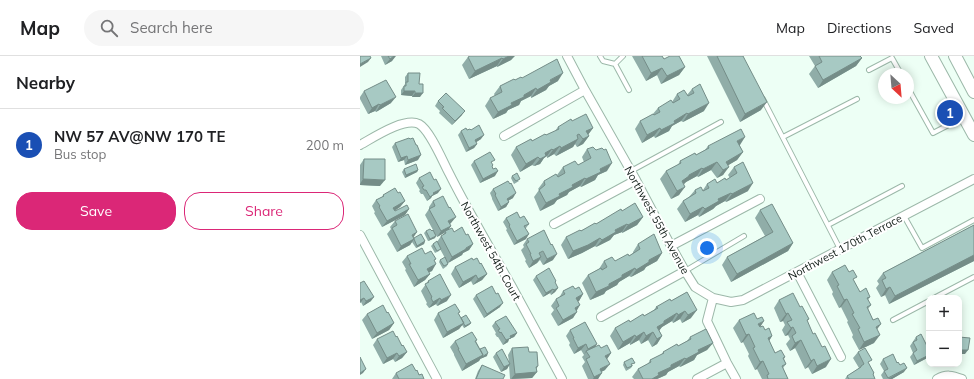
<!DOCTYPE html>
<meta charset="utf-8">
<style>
:root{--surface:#fff;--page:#f6f6f6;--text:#202124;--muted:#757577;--line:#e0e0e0;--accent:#db2777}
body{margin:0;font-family:Mulish,sans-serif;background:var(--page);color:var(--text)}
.controls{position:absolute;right:12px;bottom:12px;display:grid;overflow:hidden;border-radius:8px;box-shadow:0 2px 10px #0003}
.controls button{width:36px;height:36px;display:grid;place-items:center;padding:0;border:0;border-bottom:1px solid var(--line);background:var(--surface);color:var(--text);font:20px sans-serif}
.compass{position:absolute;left:518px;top:12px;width:36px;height:36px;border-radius:50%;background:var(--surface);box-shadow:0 2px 10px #0003;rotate:154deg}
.you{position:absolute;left:347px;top:192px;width:14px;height:14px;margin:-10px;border:3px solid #fff;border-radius:50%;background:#1a73e8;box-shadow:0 0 0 6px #1a73e833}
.badge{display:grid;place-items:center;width:26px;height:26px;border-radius:50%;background:var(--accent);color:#fff;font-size:13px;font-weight:700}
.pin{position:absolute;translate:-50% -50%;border:2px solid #fff;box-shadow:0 1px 4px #0006}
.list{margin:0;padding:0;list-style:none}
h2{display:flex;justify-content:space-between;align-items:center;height:52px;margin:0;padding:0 16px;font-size:17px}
h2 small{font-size:13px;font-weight:400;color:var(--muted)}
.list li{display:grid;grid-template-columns:26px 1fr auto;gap:12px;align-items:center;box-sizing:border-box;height:72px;padding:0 16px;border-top:1px solid var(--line)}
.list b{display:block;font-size:15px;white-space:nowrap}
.list p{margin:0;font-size:13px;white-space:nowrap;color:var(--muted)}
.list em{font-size:13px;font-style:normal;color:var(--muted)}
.actions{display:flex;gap:8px;padding:12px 16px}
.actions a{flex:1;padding:9px 0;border:1px solid var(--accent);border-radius:16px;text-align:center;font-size:14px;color:var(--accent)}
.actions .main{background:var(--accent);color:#fff}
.icon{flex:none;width:22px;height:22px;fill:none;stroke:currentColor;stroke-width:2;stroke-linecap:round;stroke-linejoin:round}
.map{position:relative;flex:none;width:614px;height:323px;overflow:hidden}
header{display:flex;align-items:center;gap:24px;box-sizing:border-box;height:56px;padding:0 20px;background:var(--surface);border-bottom:1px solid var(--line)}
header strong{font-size:19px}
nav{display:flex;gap:22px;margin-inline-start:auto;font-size:14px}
.search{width:280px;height:36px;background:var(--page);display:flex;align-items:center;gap:10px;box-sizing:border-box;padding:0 14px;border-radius:22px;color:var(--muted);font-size:15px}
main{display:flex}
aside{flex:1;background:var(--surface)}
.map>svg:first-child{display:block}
</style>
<header>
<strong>Map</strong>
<div class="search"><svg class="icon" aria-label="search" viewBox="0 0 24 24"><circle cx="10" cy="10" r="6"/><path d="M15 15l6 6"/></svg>Search here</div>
<nav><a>Map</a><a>Directions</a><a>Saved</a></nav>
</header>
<main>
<aside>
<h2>Nearby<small></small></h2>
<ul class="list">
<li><span class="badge" style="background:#1a4fb4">1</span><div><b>NW 57 AV@NW 170 TE</b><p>Bus stop</p></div><em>200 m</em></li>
</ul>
<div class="actions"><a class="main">Save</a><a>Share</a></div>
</aside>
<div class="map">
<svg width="614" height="323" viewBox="0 0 614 323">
<rect width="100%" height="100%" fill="#edfff5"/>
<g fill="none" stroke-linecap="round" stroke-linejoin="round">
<g stroke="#9cb8a9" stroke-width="6">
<path id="service" d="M240,0L243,5L255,8L269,34
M255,8L263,0
M509,14L532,2L541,18
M548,32L573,77L602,62
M403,43L480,193
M423,81L497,43
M271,115L361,66
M544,160L562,192L614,164
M468,169L542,130
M325,215L384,180
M574,242L614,221
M533,264L569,245"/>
</g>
<g stroke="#9cb8a9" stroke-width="10">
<path id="minor" d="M207,0L225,34L276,124L311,190L325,215L335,231L353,242L371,246L383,244L614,123
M144,80L225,34
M0,89C13,82 44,61 59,68C70,74 83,106 89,117C108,155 130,192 151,229C168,260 185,292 202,323
M194,168L276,124
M0,179L77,323
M311,190L400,143
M437,216L481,301
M353,242L347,265L367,307L376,323
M241,261L325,215
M337,323L367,307
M577,323C586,318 592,319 602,323"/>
</g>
<g stroke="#9cb8a9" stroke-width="14">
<path id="primary" d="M571,0L614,79
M595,0L614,36"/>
</g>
<use href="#service" stroke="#fff" stroke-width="4"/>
<use href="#minor" stroke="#fff" stroke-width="8"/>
<use href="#primary" stroke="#fff" stroke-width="12"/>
</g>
<path fill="#90ada8" d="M21,0H34L32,5L25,9Z
M154,0L151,4L137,11V10L109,23L102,9L108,1Z
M272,0H302L304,3L325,11L319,19L301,28L297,19L286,25Z
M347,0H383L401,54L380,66Z
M449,0H500L502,2L496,10L458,32L449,18L455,10Z
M48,17L59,28L60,41H52V40L41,39V34L45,28V21Z
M162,22L198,25L189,30L186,34L171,42V40L161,45L159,49L148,54L146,57L133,63L125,50L130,42L135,40L134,38L140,30L155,24Z
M332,33L344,55L323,66L321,65L312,70L309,75L295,82L294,80L282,87L275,73L280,65L292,59L298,52L312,46L317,38L327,39Z
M4,35L31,47L16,56L15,55L8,58L0,43V41Z
M78,45L102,59L92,69L79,57L80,55L75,50Z
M212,65L233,72L228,79L229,80L223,88L217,91L215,88L213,91L196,100L194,98L187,102V100L184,102L180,108L174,110L172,109L160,116L151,99L156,91L186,79L195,75L198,71Z
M101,75L121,83L116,86L117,88L114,92L106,96L98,79Z
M50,83L56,89L58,104L45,109L44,104L38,106L32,91L35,87Z
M379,89L383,96L377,104L368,109L363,119L357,122L351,114L338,121L337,120L326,126L324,128L319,139L311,143L300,123L306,115L318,109L320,105L336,99L345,94L348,90Z
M227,93L247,115L238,119L235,124L221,131L220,130L209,136L207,139L197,144L194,148L180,155L174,141L179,134L178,133L184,125L197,119L203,111L218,109L224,106L222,101Z
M4,103L20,130L0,129V109Z
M114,105L132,111L135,120L120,127L111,109Z
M374,111L388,135L366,146L365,145L356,150L353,153L339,161L338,159L325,166L317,153L323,145L329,141L335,134H343L347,128L357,127L366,124L370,122L368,119Z
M44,113L58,114L57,116L45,122L42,116Z
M152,120L159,125L154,128L151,122Z
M59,122L78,137L72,140L71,142L67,145L63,138H61L59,135L60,134L56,127Z
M133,133L153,142L148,145L149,146L146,151L138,155L132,143V142L130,137Z
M38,137L45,145L40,151L35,155L49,153L45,159L22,171L14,157L15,156L12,150L16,144L22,141L23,139Z
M73,145L91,167L90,168L91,170L88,174L94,176L106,179L113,188L109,194L103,197L102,199L88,207L87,210L83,213L79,206L80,204L85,202L80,193L79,195L75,197L71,190L73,188L77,186L81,180H83L84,177L77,181L76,179L75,182L68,185L64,177L66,175H72L73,174L65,159L69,153V151Z
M400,154L433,187L428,195L371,226L362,209L367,201L405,180L395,162Z
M262,155L283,161L277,169L262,177V176L254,179L250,184L236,191L235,190L222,197L208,203L201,189L206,181L236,168Z
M146,162H160L169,168L166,172V183L154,189L146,174L147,173L143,166Z
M35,165L54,182L65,185L64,188L56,192L52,186L50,189L37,196L27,178L31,173L30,171Z
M614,169V205L529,248L525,239L521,241L516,232L519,228L517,225L523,217Z
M167,183L193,204L183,209L180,204L177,207L169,212L165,205L166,204L161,194L164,191L163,189Z
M278,188L302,197L297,205L286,211L284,214L271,221L269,220L259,226L257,229L246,235L244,238L230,244L222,227L228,219L239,213L244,205H255L269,200L273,197V196Z
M65,198L74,205L72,215L69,216L70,218L65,224L54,231L45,214L46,213L42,206L47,200Z
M113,204L120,208L127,218L122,224L113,229L111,225L99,232L91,218L95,211Z
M472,216L494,225L500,236L510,241L508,244L511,249L508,253L517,273L514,287L499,294L492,281L493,279L487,266L488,265L481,251L479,252L472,238L473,236L467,224Z
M176,220L196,225L195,227L198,232L195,236L191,239L190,237L183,241L173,224Z
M68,225L87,245L77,250L76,248L69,252L66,248L67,247L61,235Z
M0,227L11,245L3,250L1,246L0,247Z
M215,233L223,238L219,245H218L216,255L213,262L198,270L191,258L194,254L191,250L196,243L199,242L203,235Z
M327,236L331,262L322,267L320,263L313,267L312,265L302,271L299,274L302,280L297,288L292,291L288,284L281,288L279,284L270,289V287L258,294L250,280L255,272L284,260L294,254L296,251L311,245Z
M116,239L140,251L124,262L113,243Z
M419,244L440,251L449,263L447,265L466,311L452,318L448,311L445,313L435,292L430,295L426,288L430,283L428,279L425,280L422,274L425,269L423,265L420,266L414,252Z
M27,257L34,267L29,274L12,283L2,264L7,258Z
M78,257L99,258L101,262L111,267L109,269L104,272L102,269L99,273L83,282L74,264Z
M379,264L401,271L412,280L409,285L415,297L425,301L424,303L426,308L423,312L428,323H402L397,313L395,314L388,300L389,298L383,286L381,287L373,272Z
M135,266L157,277L154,281L149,283L148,286L143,289L138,281H137L135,278L136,277L132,270Z
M210,274L235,291L241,292L251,297L247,303L245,314L241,316L238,323H228L222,310L225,306L222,301L224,299L221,294L214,298L209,289L210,287L206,280Z
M36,281L47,296L42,302L35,306L33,303L23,308L13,289L17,283Z
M330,281L353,287L347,294L337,299L334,304L320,311L319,310L308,316L306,319L297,323H274L272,321L278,313L288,308L290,304L301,299L303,296L318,290L327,285Z
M556,281L569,292V301L554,309L550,301L553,297L550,290Z
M95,285H116L120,293L127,300L120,303L119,305L102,315L94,299V298L90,291Z
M152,292L169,296L176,313L177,316L172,322L150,323L149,309L147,313L141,316L133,301L136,297L149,306L148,299Z
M498,296L509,308L514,317L513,319L515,323H485L487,320L498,313L499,312L493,302Z
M523,303L537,307L544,316L532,323H523L521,319L524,315L520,308Z
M264,306L273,309L271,312L266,315L263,309Z
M122,309L143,323H115L118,315Z
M56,315L64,323H32L36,317Z"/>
<path fill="#758d88" d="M34,0H36L32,5L25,9L30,3Z
M149,0H155L151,4L137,11L143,3Z
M11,2L8,6L0,11V8Z
M142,2L137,10L109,23L115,15Z
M502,2L496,10L458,32L463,24Z
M325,11L319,19L301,28L307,20Z
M302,12L297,19L286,25L291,17Z
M203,17L198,25L189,30L186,34L171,42L177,34L190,24Z
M176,32L171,40L161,45L159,49L148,54L146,57L133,63L138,56L164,39Z
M44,35H55L52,40L41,39Z
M55,37H63L60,41H52Z
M36,41L31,47L16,56L20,49Z
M407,46L401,54L380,66L385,58Z
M349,47L344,55L323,66L328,58Z
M19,48L15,55L8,58L12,52Z
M105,55L102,59L92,69L95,65Z
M327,57L321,65L312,70L309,75L295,82L301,74L314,65Z
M233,72L227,80L226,75Z
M300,72L294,80L282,87L287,79Z
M124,79L121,83L112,89L115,84Z
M229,80L223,88L217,91L223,83Z
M385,81L380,89L372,93L377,85Z
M218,83L213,91L196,100L201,92Z
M117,88L114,92L106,96L109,92Z
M200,90L194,98L187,102L193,94Z
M192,93L187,100L184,102L180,108L174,110L185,97Z
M383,96L377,104L362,113L366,106Z
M61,99L58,104L45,109L48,104Z
M47,100L44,104L38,106L41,102Z
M178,101L172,109L160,116L166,108Z
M357,106L351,114L338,121L343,113Z
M252,107L247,115L238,119L235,124L221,131L226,123L240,113Z
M369,111L363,119L357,122L363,114Z
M342,112L337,120L326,126L324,128L322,125L329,119Z
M58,114L57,116L45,122L46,119Z
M138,115L135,120L120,127L123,123Z
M225,122L220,130L209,136L207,139L197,144L194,148L180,155L186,147L212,129Z
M3,123L25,124L20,130L0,129V128Z
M393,127L388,135L366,146L372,138Z
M325,131L319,139L311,143L317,135Z
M81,133L78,137L72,140L71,142L67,145L73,137Z
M156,137L153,142L144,147L147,143Z
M371,137L365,145L356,150L353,153L339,161L345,153L358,143Z
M45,145L40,151L29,158L33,152Z
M149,146L146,151L138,155L141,151Z
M343,151L338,159L325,166L330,158Z
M49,153L45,159L22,171L27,165Z
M96,161L91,167L84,171L88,165Z
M283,161L277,169L262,177L268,169Z
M267,168L262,176L254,179L250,184L236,191L242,184L255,174Z
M91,170L87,176L85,175L84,177L77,181L81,175Z
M57,176L53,182L52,179Z
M169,178L166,183L154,189L157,185Z
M76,180L75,182L68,185L70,183Z
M240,182L235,190L222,197L208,203L213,195Z
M54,183L50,189L37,196L41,190Z
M65,185L64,188L56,192L57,190Z
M433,187L428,195L371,226L377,218Z
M113,188L109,194L103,197L102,199L88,207L92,201Z
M302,197L297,205L286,211L284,214L271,221L276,214L289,204Z
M197,198L193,204L183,209L187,203Z
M614,199V205L529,248L535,240Z
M181,201L177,207L169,212L173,205Z
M76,208L72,215L63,219L67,213Z
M275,212L269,220L259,226L257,229L246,235L244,238L230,244L236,236L262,219Z
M70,218L65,224L54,231L58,224Z
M127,218L122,224L113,229L118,223Z
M116,219L111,225L99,232L103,226Z
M530,231L525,239L521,241L526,233Z
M198,232L195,236L191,239L194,234Z
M193,233L190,237L183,241L186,237Z
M223,238L219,245L212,249L216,242Z
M91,239L87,245L77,250L81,244Z
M14,241L11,245L3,250L6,245Z
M4,242L1,246L0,247V244Z
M80,242L76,248L69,252L73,246Z
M487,243L481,251L479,252L484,244Z
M143,247L140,251L124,262L127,258Z
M220,249L216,256L215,252Z
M337,254L331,262L322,267L328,259Z
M325,255L320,263L313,267L318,259Z
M217,256L213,262L198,270L203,264Z
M317,257L312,265L302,271L299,275L297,271L304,265Z
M428,257L423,265L420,266L426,258Z
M404,265L399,273L398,268Z
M34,267L29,274L12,283L17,277Z
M104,267L99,273L83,282L87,276Z
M111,267L109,269L104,272L105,270Z
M521,268L515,276L516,271Z
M433,271L428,279L425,280L431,272Z
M284,276L279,284L270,289L276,281Z
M293,276L288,284L281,288L286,280Z
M157,277L154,281L149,283L148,286L143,289L146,284L150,280Z
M389,278L383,286L381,287L386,279Z
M275,279L270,287L258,294L263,286Z
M520,279L514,287L499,294L504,286Z
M302,280L297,288L292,291L297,283Z
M412,280L407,288L408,282Z
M441,284L435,292L430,295L435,287Z
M353,287L347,294L337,299L334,304L320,311L326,303L338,294Z
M226,288L221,294L214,298L218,292Z
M237,288L233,294L226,295L224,299L228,293Z
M599,294H608L605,298H599Z
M47,296L42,302L35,306L39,300Z
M37,297L33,303L23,308L27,302Z
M128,297L127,300L120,303L122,301Z
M251,297L247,303L245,300Z
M123,299L119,305L102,315L106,308Z
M569,299V301L554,309L557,305Z
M325,302L319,310L308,316L306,319L297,323H292L298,317L311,309Z
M454,303L448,311L445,313L451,305Z
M471,303L466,311L452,318L457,310Z
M403,305L397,313L395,314L400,306Z
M150,308L147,313L141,316L144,311Z
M250,308L245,314L235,319L240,313Z
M178,310L174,317L177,316L172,322L151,323L155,318Z
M547,312L544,316L532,323H528Z
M6,313L3,317L0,319V317Z
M242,317L238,323H233L234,321Z"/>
<path fill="#a7c9c3" stroke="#758d88" d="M0,0H10L11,2L0,8Z
M28,0H34L30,3Z
M110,0H149L143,3L142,2L115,15L108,1Z
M282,0H302L304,3L310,0H319L325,11L307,20L302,12L291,17Z
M357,0H383L407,46L385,58Z
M459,0H500L502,2L463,24L455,10L462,6Z
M197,3L203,17L190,24L191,26L177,34L176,32L164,39V41L151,47L152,49L138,56L130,42L142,36L140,30L154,23L155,24L161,21L162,22Z
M48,17H60L59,28H63V37H55V35H44V30H46V26H48Z
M26,24L36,41L20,49L19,48L12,52L4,35Z
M340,28L349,47L328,58L327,57L314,65L315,67L301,74L300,72L287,79L280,65L293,58L294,59L300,56L298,52L311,44L313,47L320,43L317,38L324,34L328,40L334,37L332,33Z
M86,37L105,55L95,65L82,52L84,51L78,45Z
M226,58L233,72L226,75L229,80L223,83L219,78L217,79L218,83L201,92L200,90L193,94L192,93L185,97L186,100L180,103L178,101L166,108L156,91L171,83L172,85L185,78L186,79L199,73L198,71L211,63L212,65Z
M119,69L124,79L115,84L117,88L109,92L101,75L106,72L107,74L110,73L111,74Z
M381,73L385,81L377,85L383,96L366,106L369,111L363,114L357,106L343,113L342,112L329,119V120L322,125L325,131L317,135L306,115L321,107L320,105L335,97L336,99L349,92L348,90Z
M49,82L50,83L53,82L56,89H57L61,99L48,104L47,100L41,102L35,87Z
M233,91L236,94L242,92L244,94L246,93L252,107L240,113L241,116L226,123L225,122L212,129L213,131L199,138L200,140L186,147L179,134L185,129L184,125L196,118L198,121L205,117L203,111L215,105L218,109L231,102L227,93Z
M130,96L135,104L131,106L133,109L132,110L133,113L136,112L138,115L123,123L114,105Z
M4,103H25V124L3,123Z
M383,106L393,127L372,138L371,137L358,143L359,145L345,153L343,151L330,158L323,145L336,137L335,134L341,131L343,135L349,132L347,128L355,123L357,127L365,122L366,124L377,117L374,111Z
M56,108L58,114L46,119L44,113Z
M70,116L74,124L76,123L81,133L73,137L74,138L70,141L66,134H64L62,131L64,130L59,122Z
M157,117L160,123L156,125L152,120Z
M148,125L150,128L151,127L156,137L147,143L149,146L141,151L135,139L136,138L133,133Z
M35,132L38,137L40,136L45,145L33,152L35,155L47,149L49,153L27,165L19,151L20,150L16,144L24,140L23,139Z
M83,140L89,152L90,151L96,161L88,165L91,170L81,175L69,153L75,150L73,145Z
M275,147L283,161L268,169L267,168L255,174L256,176L242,184L240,182L228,189L213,195L206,181L220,174L221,175L235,167L236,168L261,153L262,155Z
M412,148L433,187L377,218L367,201L413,176L400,154Z
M157,156L160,162L164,160L169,168L164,170L169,178L157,185L149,170L150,169L146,162Z
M48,158L57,176L52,179L54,183L41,190L32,172L37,169L35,165Z
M614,169V199L535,240L530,231L526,233L522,224L526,222L523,217Z
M102,171L106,179L108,178L113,188L106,192V193L92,201L81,180L86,177L85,175L92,172L94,176Z
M70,173L72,175L73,174L76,180L70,183L66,175Z
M184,174L191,189L192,188L197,198L187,203L183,195L179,197L181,201L173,205L170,198H171L166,188L169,186L167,183Z
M61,178L65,185L57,190L54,183V182Z
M294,178L302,197L289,204V206L276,214L275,212L262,219V221L249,228V230L236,236L228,219L241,212L242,214L247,211L244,205L252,201L255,205L268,198L269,200L280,193L278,188Z
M77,185L81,193L77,195L73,188Z
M62,192L65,198L71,195L76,203L74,204L76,208L67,213L70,218L58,224L49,208H51L47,200Z
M85,201L88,208L84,210L80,204Z
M112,202L113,204L117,202L120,208L121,207L127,218L118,223L116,219L103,226L95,211Z
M485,209L489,216L493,214L497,221L493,223L500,236L506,232L510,241L507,242L511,249L507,251L513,264L518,262L521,268L516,271L520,279L504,286L498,273L500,272L492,258L494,257L487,243L484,244L477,230L479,229L472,216Z
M189,212L196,225L195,226L198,232L194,234L193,233L186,237L176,220Z
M80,218L91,239L81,244L80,242L73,246L71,242L72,241L65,228L69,226L68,225Z
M4,225L14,241L6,245L4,242L0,244V227Z
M132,230L136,238L138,237L143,247L127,258L116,239Z
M213,230L215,233L219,231L223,238L216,242L220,249L215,252L217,256L203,264L196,252L199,250L196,243L205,238L203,235Z
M327,236L337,254L328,259L325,255L318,259L317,257L304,265V267L297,271L302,280L297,283L293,276L286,280L284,276L276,281L275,279L263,286L255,272L269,264L270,266L283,258L284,260L298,252L296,251L310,243L311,245Z
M433,237L440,251L442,250L449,263L447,264L453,278L455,277L462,291L465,290L471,303L457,310L454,303L451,305L441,284L435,287L432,280L436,277L433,271L431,272L427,266L432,264L428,257L426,258L419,244Z
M95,248L100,256L98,257L104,267L87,276L78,257Z
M23,249L27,257L28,256L34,267L17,277L7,258Z
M394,257L397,263L402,261L404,265L398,268L400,271L403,270L405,274L409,272L412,280L408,282L415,297L421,294L425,301L423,302L426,308L422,310L428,323H408L407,319L409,318L403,305L400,306L393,292L395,291L389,278L386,279L379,264Z
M106,259L111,267L105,270L101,262Z
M146,260L157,277L150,280L151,282L146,284L141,276L140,277L138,274L140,273L135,266Z
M225,266L237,288L228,293L226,288L218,292L213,282H214L210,274Z
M346,273L353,287L338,294L339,296L326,303L325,302L311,309V311L298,317L299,319L292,323H283L278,313L291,306L290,304L304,297L303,296L317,288L318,290L331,283L330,281Z
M33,275L36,281L37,280L42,290L43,289L47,296L39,300L37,297L27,302L17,283Z
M112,276L117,284L115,285L123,299L106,308L98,293H99L95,285Z
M561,278L567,290L568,289L569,292V299L557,305L553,297L557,294L553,286L557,284L556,281Z
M599,281L610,282L608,294H599Z
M239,289L241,292L247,289L251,297L245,300L250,308L240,313L242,317L234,321L226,303L230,301L226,295Z
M125,291L128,297L122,301L123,299L120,293Z
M168,291L169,296H177L178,310L176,311L177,316L155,318L152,292Z
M505,292L512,304L508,306L514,317L513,318L515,323H489L487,320L501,311V310L504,308L498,296Z
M142,293L150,308L144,311L136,297Z
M533,298L537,307L538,306L540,309L544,307L547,312L528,322L524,315L528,313L523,303Z
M0,301L6,313L0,317Z
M272,302L275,307L271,308L272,310L267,312L264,306Z
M52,308L56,315L57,314L59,319L62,318L64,323H39L36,317Z
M122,309L145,319L143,323H116Z"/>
<g text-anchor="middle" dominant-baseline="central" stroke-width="4" stroke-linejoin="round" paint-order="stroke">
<g font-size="11" fill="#111c17" stroke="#fff">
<text transform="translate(297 164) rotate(61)">Northwest 55th Avenue</text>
<text transform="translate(485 191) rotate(-28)">Northwest 170th Terrace</text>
<text transform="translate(131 195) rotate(61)">Northwest 54th Court</text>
</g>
</g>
</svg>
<div class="controls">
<button>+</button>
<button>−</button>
</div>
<svg class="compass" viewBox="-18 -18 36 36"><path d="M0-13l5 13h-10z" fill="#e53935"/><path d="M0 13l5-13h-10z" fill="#757577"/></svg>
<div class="you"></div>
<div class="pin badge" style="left:590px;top:57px;background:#1a4fb4">1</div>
</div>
</main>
